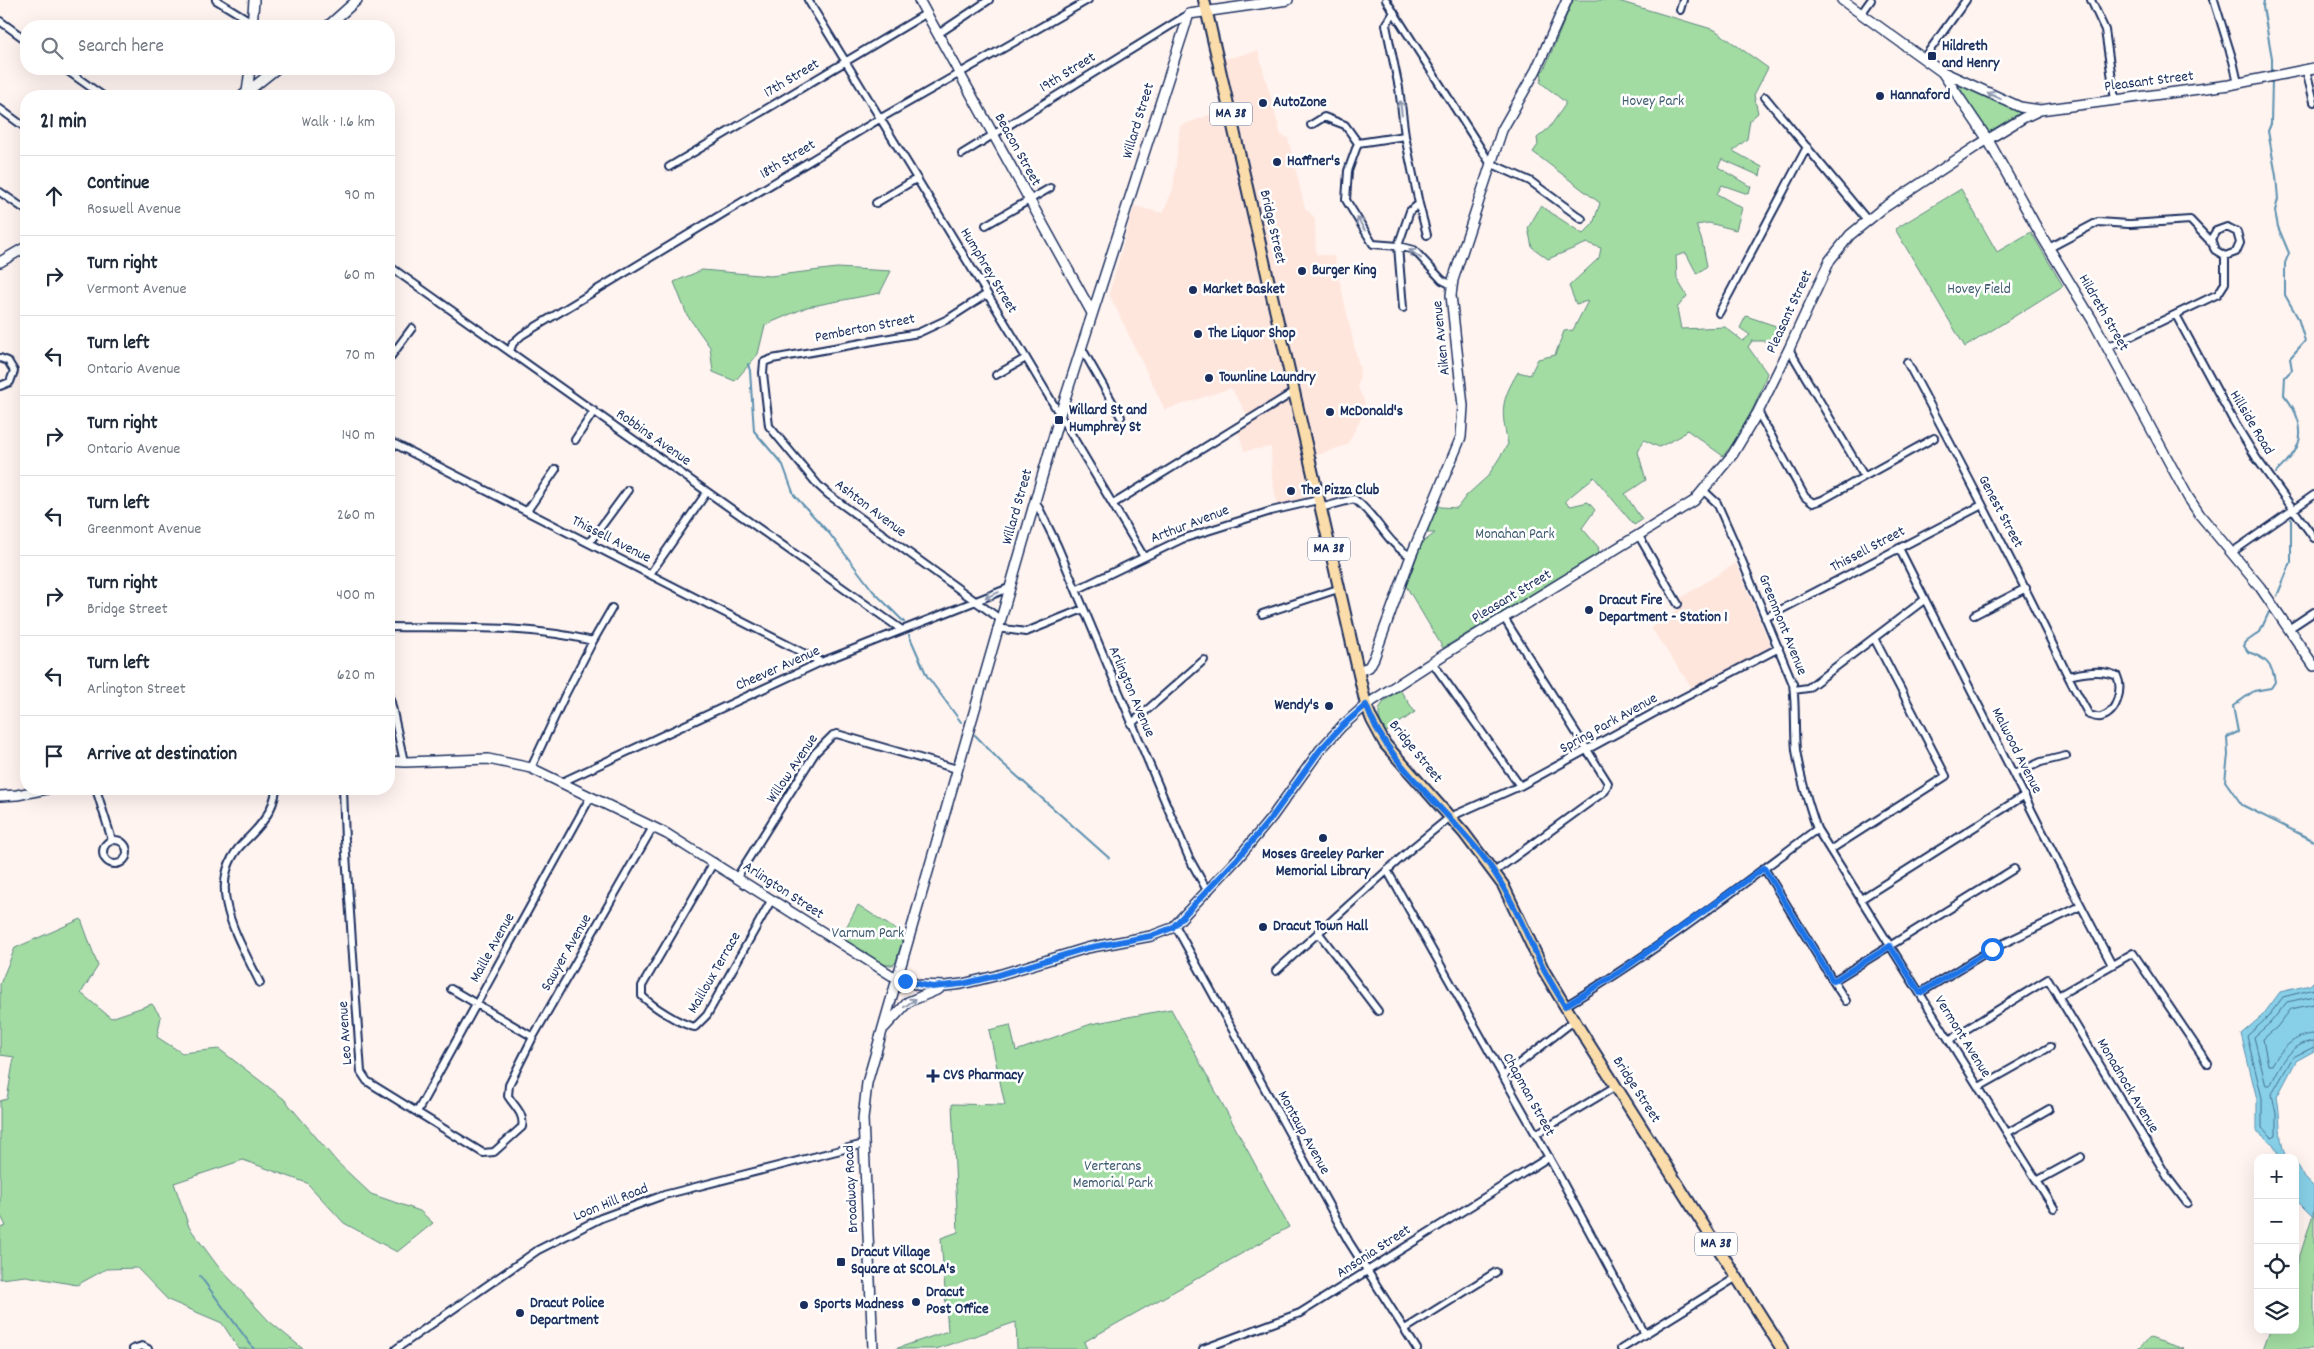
<!DOCTYPE html>
<meta charset="utf-8">
<style>
:root{--surface:#fff;--page:#f6f6f7;--text:#1f2937;--muted:#747a83;--line:#e0e1e3}
body{margin:0;font-family:Dekko,sans-serif;background:var(--page);color:var(--text)}
.controls{position:absolute;right:15px;bottom:15px;display:grid;overflow:hidden;border-radius:10px;box-shadow:0 5px 20px #0002}
.controls button{width:45px;height:45px;display:grid;place-items:center;padding:0;border:0;border-bottom:1px solid var(--line);background:var(--surface);color:var(--text);font:25px sans-serif}
.stop{position:absolute;width:15px;height:15px;margin:-11px;border:4px solid #1a73e8;border-radius:50%;background:#fff}
.stop.end{background:#1a73e8;border-color:#fff;box-shadow:0 1px 5px #0008}
.list{margin:0;padding:0;list-style:none}
h2{display:flex;justify-content:space-between;align-items:center;height:65px;margin:0;padding:0 20px;font-size:21px}
h2 small{font-size:16px;font-weight:400;color:var(--muted)}
.list li{display:grid;grid-template-columns:32px 1fr auto;gap:15px;align-items:center;box-sizing:border-box;height:80px;padding:0 20px;border-top:1px solid var(--line)}
.list b{display:block;font-size:19px;white-space:nowrap}
.list p{margin:0;font-size:16px;white-space:nowrap;color:var(--muted)}
.list em{font-size:16px;font-style:normal;color:var(--muted)}
.icon{flex:none;width:28px;height:28px;fill:none;stroke:currentColor;stroke-width:2;stroke-linecap:round;stroke-linejoin:round}
.map{position:relative;flex:none;width:2314px;height:1349px;overflow:hidden}
.search{position:absolute;background:var(--surface);box-shadow:0 5px 20px #0002;left:20px;top:20px;width:375px;height:55px;display:flex;align-items:center;gap:12px;box-sizing:border-box;padding:0 18px;border-radius:20px;color:var(--muted);font-size:19px}
.panel{position:absolute;background:var(--surface);box-shadow:0 5px 20px #0002;left:20px;top:90px;width:375px;height:705px;border-radius:20px}
.map>svg:first-child{display:block}
</style>
<div class="map">
<svg width="2314" height="1349" viewBox="0 0 2314 1349">
<rect width="100%" height="100%" fill="#fff4f0"/>
<filter id="ink" filterUnits="userSpaceOnUse"><feTurbulence type="fractalNoise" baseFrequency=".02" numOctaves="2"/><feDisplacementMap in="SourceGraphic" scale="10" xChannelSelector="R" yChannelSelector="G"/><feConvolveMatrix kernelMatrix="1 2 1 2 8 2 1 2 1" color-interpolation-filters="sRGB"/></filter>
<g filter="url(#ink)">
<path fill="#ffe6dd" d="M1258,51L1281,135L1288,138L1305,208L1315,218L1316,254L1334,256L1360,371L1358,387L1365,403L1363,415L1347,445L1315,456L1323,493L1277,506L1272,477L1271,447L1244,451L1238,431L1248,416L1231,388L1165,410L1109,294L1134,206L1163,213L1173,189L1180,126L1222,110L1211,62Z
M1736,563L1771,647L1692,688L1651,628L1683,606L1679,599Z"/>
<path fill="#a2dca2" stroke="#5e8680" d="M1573,0H1615L1715,30L1768,68L1754,95L1758,113L1750,120L1747,139L1733,151L1762,167L1760,176L1722,159L1718,167L1751,187L1748,194L1722,185L1717,194L1742,208L1736,230L1709,223L1696,225L1702,241L1707,266L1697,274L1686,253L1676,256L1677,279L1687,296L1677,308L1681,329L1725,327L1743,341L1750,335L1740,328L1746,316L1776,326L1772,341H1752L1748,347L1767,373C1759,400 1741,435 1723,456L1687,430L1681,436L1659,447L1644,440L1638,452L1646,480L1625,494L1642,520L1634,525L1594,477L1566,500V503L1571,506L1588,502L1595,510L1582,528L1599,548L1598,549L1600,553L1443,648L1406,586L1422,543L1435,533H1427L1436,503L1441,507L1457,508L1466,496L1488,476L1508,444C1501,411 1500,402 1518,372L1530,375L1538,359L1555,355L1564,331L1573,330L1588,301L1576,304L1569,286L1599,258L1601,248L1587,243L1548,259L1532,247L1528,228L1541,206L1583,234L1593,224L1600,203L1533,152L1538,145L1537,138L1549,128L1565,105V102L1540,82L1542,77L1541,71L1544,70Z
M1961,84L2022,112L1987,133L1959,87Z
M1961,189L1997,252L2031,232L2063,286L1965,347L1895,229Z
M837,268L891,271L880,293L807,307L765,325L758,354L735,381L713,372L710,347L687,315L674,282L702,270L770,276Z
M1400,690L1415,712L1385,733C1373,708 1379,704 1400,690Z
M858,905L904,935L896,962L893,965H883L840,939Z
M81,919L98,966L81,993L111,1018L152,1004L161,1017L157,1037L182,1053L219,1049L284,1099L337,1162L371,1194L420,1211L433,1223L397,1252L344,1223L307,1183L243,1160L174,1183L189,1227L217,1265L269,1321L303,1349H239L222,1323L168,1300L137,1268L106,1269L77,1285L26,1276L0,1279V1228L6,1226L0,1214V1101L7,1099L14,1057L0,1055V984L15,948Z
M1171,1009L1289,1227L1084,1342L1087,1349H1017L1016,1322L936,1349H895L948,1331L941,1238L958,1232L952,1104L1005,1105L989,1030L1010,1025L1016,1051L1091,1024Z
M2314,1211V1349H2263L2270,1330H2295V1271Z
M2150,1338L2184,1349H2138Z"/>
<path fill="#87d0e7" stroke="#5c90b0" d="M2314,981V1051L2296,1061L2277,1097C2281,1116 2278,1136 2285,1155L2290,1158H2280L2273,1144L2257,1131V1099L2241,1034L2263,1015L2280,992L2310,985Z
M2295,1160L2305,1178L2314,1187L2313,1217L2295,1199Z"/>
<g fill="none" stroke-linecap="round" stroke-linejoin="round">
<path stroke="#466f95" stroke-width="1" d="M2314,989L2283,997L2267,1018L2247,1036L2262,1098V1128L2272,1137L2276,1135V1114L2272,1094L2293,1057L2314,1047
M2314,996L2287,1002L2271,1022L2254,1037L2266,1086H2270C2280,1067 2289,1043 2314,1041
M2314,1004L2291,1009L2277,1027L2263,1039L2268,1065H2272C2281,1049 2294,1035 2314,1034"/>
<path stroke="#5c90b0" stroke-width="2" d="M2264,0L2263,7L2272,58V73
M2272,80L2271,124L2268,131L2276,176L2278,199L2275,211L2278,227L2289,253L2285,263V295L2298,318L2305,341L2290,358L2292,370L2285,377L2284,395C2296,409 2306,431 2296,449C2292,458 2282,466 2276,473
M748,364L750,371L754,431L783,465L794,495L829,533L873,591L904,622
M2277,596L2291,562V519
M2269,612L2260,632L2246,642L2244,646L2248,652C2264,657 2273,664 2275,682L2271,688L2254,691L2233,706L2238,732L2227,737L2228,755L2225,781L2242,805L2314,841
M909,635L927,676L961,722
M975,735L1000,761L1109,858
M200,1276L254,1349"/>
<g stroke="#1b2f5e" stroke-width="10">
<path id="street" d="M216,0L252,22
M808,0L1016,341L1144,557
M1386,0L1490,163L1530,181L1582,219
M2091,0L2105,30L2115,100
M2214,0L2233,61L2238,83
M1680,10L1683,0
M1394,12L1386,25L1399,88L1405,136L1358,143L1348,171L1346,200L1373,244L1398,246L1403,308
M1861,14L1871,0
M0,21L26,40
M938,34L989,0
M1924,58L1966,0
M65,69L103,96
M2306,70L2314,102
M1765,97L1868,221
M0,109L26,128
M1311,125L1324,117L1345,125L1358,143
M1405,136L1419,204L1410,211L1398,246L1414,250L1442,280L1452,285
M962,154L1189,14
M669,167L927,13
M0,192L26,210
M876,203L916,179
M1419,204L1427,235
M2131,224L2190,220L2211,242
M986,225L1050,188
M2049,248L2098,222L2128,224
M389,266L902,630
M987,294L948,319L918,333L772,359L764,362L763,373L769,426L818,485L829,495L1000,619
M1719,313L1807,147
M2176,315L2233,420L2257,459L2314,538
M1081,347L1121,417
M2108,347L2218,294L2225,283V256L2236,252L2240,243L2237,232L2227,227L2216,231L2211,239L2215,250L2225,256
M1789,349L1864,476
M510,351L513,343L522,335L881,118L1088,0
M0,358L8,361L14,371L10,382L0,386
M389,359L412,328
M1907,362C1963,466 2017,570 2068,676C2075,690 2082,702 2089,715C2093,716 2098,718 2101,717C2117,713 2123,689 2117,676C2102,669 2084,672 2068,676
M996,375L1026,358
M1758,412L1805,497L1813,503L1822,500L1934,438
M575,440L594,411
M389,441L821,662
M1704,491L1717,503L1733,539L1793,684C1796,706 1794,728 1796,750C1800,777 1808,803 1817,829L2054,1208
M1035,500L1057,545L1189,858L1208,892
M1113,504L1294,392
M1320,508L1354,499C1377,515 1386,544 1411,556
M527,511L556,469
M1639,536L1678,604
M589,543L628,490
M1899,548L2040,827L2112,965
M2231,553L2314,495
M650,574L707,492
M1076,590L1182,539L1271,511L1318,500
M1262,614L1338,589
M1974,615L2026,588
M1765,618L1982,505
M389,627C457,628 526,625 593,641L566,693L531,768
M997,628L1026,632L1083,609
M2290,628L2314,612
M593,641L612,608
M1432,662L1520,786
M1794,690L1808,688L1924,600
M389,693L404,762
M1131,724L1204,660
M2014,774L2041,762L2066,756
M562,782L821,662L1009,588
M96,789L112,840
M343,789L345,840L361,1072L367,1081L373,1085L483,1153L494,1152L522,1127C525,1114 514,1106 508,1096L509,1085L533,1037L653,827
M103 852a12 12 0 1 1 24 0a12 12 0 1 1-24 0Z
M1830,850L1946,776L1874,638
M714,862L642,986V996C652,1006 681,1025 695,1027L707,1015L772,899
M1764,868L1833,981L2014,869
M1387,870L1556,1170L1645,1334
M1494,872L1605,791L1608,783L1504,618
M737,877L815,753L833,735L837,734L957,769
M1861,899L2025,795
M1175,925L1349,1242L1417,1349
M1318,932L1378,1011
M1276,971L1412,848L1450,817L1520,786L1654,713L1779,648
M1833,981L1846,1001
M260,983C240,941 202,885 243,843C259,828 274,811 276,789
M451,989L533,1037
M1920,993L1992,949L2081,906
M2058,996L2133,953L2208,1064
M1565,1006C1653,954 1735,890 1817,829
M1949,1040L2048,979L2168,1178L2187,1203
M1503,1076L1575,1020
M1979,1087L2050,1047
M417,1112L591,796
M2007,1133L2049,1109
M1536,1134L1616,1086
M2037,1181L2081,1157
M1405,1329L1496,1272
M133,1349L142,1346L148,1349
M396,1349L538,1250L601,1218L664,1195L864,1144
M1203,1349L1300,1313L1549,1157
M1621,1349L1737,1277"/>
</g>
<g stroke="#1b2f5e" stroke-width="12">
<path id="secondary" d="M919,0L1092,313
M1842,0L1942,72L1988,140L2038,230L2093,321L2188,497L2200,515L2260,587L2314,666
M252,26L254,0
M328,26L357,0
M1943,72L2020,107L2040,110
M247,92L250,69
M242,96L276,69
M0,262L26,247
M1358,671L1369,667L1374,658L1411,556L1461,437L1463,406L1451,295L1453,280L1502,130L1536,70L1567,0
M389,761L405,762L488,759L531,768L667,834L891,975L918,985L945,986L962,984L995,976L1087,948L1151,936L1172,928L1238,858L1272,817L1320,750L1342,726L1366,705L1445,654L1694,501L1733,454L1758,412L1789,349L1830,260L1850,235L1882,209L1977,146L2023,118L2040,110L2229,85L2314,68
M0,796L17,795L47,789
M884,1028L908,1002L939,989
M873,1349L863,1119L867,1083L1061,411L1189,14L1288,0"/>
</g>
<g stroke="#1b2f5e" stroke-width="14">
<path id="primary" d="M1204,0L1366,705L1372,720L1385,744L1464,833L1503,885L1544,971L1565,1006L1782,1349"/>
</g>
<use href="#street" stroke="#fff" stroke-width="6"/>
<use href="#secondary" stroke="#fff" stroke-width="9"/>
<use href="#primary" stroke="#fbddab" stroke-width="10"/>
</g>
<defs><path id="oneway-shaft" d="M-6 0H5M1.5-3L5.5 0L1.5 3" fill="none" stroke-width="1.6" stroke-linecap="round" stroke-linejoin="round" transform="scale(1.25)"/></defs>
<g stroke="#8d97ae">
<use href="#oneway-shaft" transform="translate(1994 96) rotate(-156)"/>
<use href="#oneway-shaft" transform="translate(1401 108) rotate(-97)"/>
<use href="#oneway-shaft" transform="translate(1361 224) rotate(-121)"/>
<use href="#oneway-shaft" transform="translate(1415 254) rotate(-144)"/>
<use href="#oneway-shaft" transform="translate(992 595) rotate(158)"/>
<use href="#oneway-shaft" transform="translate(910 1003) rotate(-35)"/>
</g>
</g>
<g fill="none" stroke-linecap="round" stroke-linejoin="round" filter="url(#ink)">
<path stroke="#1a73e8" stroke-width="6" d="M905,981L932,987L962,984L995,976L1087,948L1151,936L1172,928L1238,858L1272,817L1320,750L1342,726L1366,705C1387,765 1451,812 1488,863C1512,897 1526,934 1544,970C1551,983 1558,994 1565,1006L1621,971L1764,868L1833,981L1890,946L1920,993L1992,949"/>
</g>
<g fill="#1b2f5e" stroke="#fff" stroke-width="2">
<rect x="1927" y="51" width="10" height="10" rx="2.5"/>
<circle cx="1880" cy="96" r="5"/>
<circle cx="1263" cy="103" r="5"/>
<circle cx="1277" cy="162" r="5"/>
<circle cx="1302" cy="271" r="5"/>
<circle cx="1193" cy="290" r="5"/>
<circle cx="1198" cy="334" r="5"/>
<circle cx="1209" cy="378" r="5"/>
<circle cx="1330" cy="412" r="5"/>
<rect x="1054" y="415" width="10" height="10" rx="2.5"/>
<circle cx="1291" cy="491" r="5"/>
<circle cx="1589" cy="610" r="5"/>
<circle cx="1329" cy="706" r="5"/>
<circle cx="1323" cy="838" r="5"/>
<circle cx="1263" cy="927" r="5"/>
<path d="M930.5 1068.5h5v5h5v5h-5v5h-5v-5h-5v-5h5z"/>
<rect x="836" y="1257" width="10" height="10" rx="2.5"/>
<circle cx="916" cy="1302" r="5"/>
<circle cx="804" cy="1305" r="5"/>
<circle cx="520" cy="1313" r="5"/>
</g>
<g text-anchor="middle" dominant-baseline="central" stroke-width="5" stroke-linejoin="round" paint-order="stroke">
<g fill="#fff" stroke="#5f6d8e" stroke-width="1">
<rect x="1210" y="102.5" width="42" height="23" rx="4"/>
<rect x="1308" y="537.5" width="42" height="23" rx="4"/>
<rect x="1695" y="1232.5" width="42" height="23" rx="4"/>
</g>
<g font-size="14" font-weight="bold" fill="#1b2f5e">
<text x="1231" y="114">MA 38</text>
<text x="1329" y="549">MA 38</text>
<text x="1716" y="1244">MA 38</text>
</g>
<g font-size="15" font-weight="bold" fill="#1b2f5e" stroke="#fff" text-anchor="start">
<text x="1942" y="47">Hildreth<tspan x="1942" dy="17">and Henry</tspan></text>
<text x="1890" y="96">Hannaford</text>
<text x="1273" y="103">AutoZone</text>
<text x="1287" y="162">Haffner's</text>
<text x="1312" y="271">Burger King</text>
<text x="1203" y="290">Market Basket</text>
<text x="1208" y="334">The Liquor Shop</text>
<text x="1219" y="378">Townline Laundry</text>
<text x="1069" y="411">Willard St and<tspan x="1069" dy="17">Humphrey St</tspan></text>
<text x="1340" y="412">McDonald's</text>
<text x="1301" y="491">The Pizza Club</text>
<text x="1599" y="601">Dracut Fire<tspan x="1599" dy="17">Department - Station 1</tspan></text>
<text x="1319" y="706" text-anchor="end">Wendy's</text>
<text x="1323" y="855" text-anchor="middle">Moses Greeley Parker<tspan x="1323" dy="17">Memorial Library</tspan></text>
<text x="1273" y="927">Dracut Town Hall</text>
<text x="943" y="1076">CVS Pharmacy</text>
<text x="851" y="1253">Dracut Village<tspan x="851" dy="17">Square at SCOLA's</tspan></text>
<text x="926" y="1293">Dracut<tspan x="926" dy="17">Post Office</tspan></text>
<text x="530" y="1304">Dracut Police<tspan x="530" dy="17">Department</tspan></text>
<text x="814" y="1305">Sports Madness</text>
</g>
<g font-size="15" fill="#1b2f5e" stroke="#fff">
<text transform="translate(1068 73) rotate(-32)">19th Street</text>
<text transform="translate(792 79) rotate(-31)">17th Street</text>
<text transform="translate(2149 82) rotate(-7)">Pleasant Street</text>
<text transform="translate(1139 121) rotate(-73)">Willard Street</text>
<text transform="translate(1017 150) rotate(61)">Beacon Street</text>
<text transform="translate(788 160) rotate(-31)">18th Street</text>
<text transform="translate(1272 227) rotate(77)">Bridge Street</text>
<text transform="translate(988 271) rotate(59)">Humphrey Street</text>
<text transform="translate(1790 312) rotate(-65)">Pleasant Street</text>
<text transform="translate(2103 313) rotate(60)">Hildreth Street</text>
<text transform="translate(865 329) rotate(-11)">Pemberton Street</text>
<text transform="translate(1442 338) rotate(-96)">Aiken Avenue</text>
<text transform="translate(2251 423) rotate(59)">Hillside Road</text>
<text transform="translate(653 438) rotate(35)">Robbins Avenue</text>
<text transform="translate(1018 507) rotate(-74)">Willard Street</text>
<text transform="translate(870 509) rotate(37)">Ashton Avenue</text>
<text transform="translate(2000 512) rotate(62)">Genest Street</text>
<text transform="translate(1190 525) rotate(-21)">Arthur Avenue</text>
<text transform="translate(611 540) rotate(27)">Thissell Avenue</text>
<text transform="translate(1868 550) rotate(-28)">Thissell Street</text>
<text transform="translate(1512 597) rotate(-31)">Pleasant Street</text>
<text transform="translate(1782 625) rotate(68)">Greenmont Avenue</text>
<text transform="translate(778 669) rotate(-24)">Cheever Avenue</text>
<text transform="translate(1131 692) rotate(67)">Arlington Avenue</text>
<text transform="translate(1609 724) rotate(-29)">Spring Park Avenue</text>
<text transform="translate(2016 751) rotate(63)">Malwood Avenue</text>
<text transform="translate(1415 752) rotate(51)">Bridge Street</text>
<text transform="translate(793 769) rotate(-56)">Willow Avenue</text>
<text transform="translate(783 891) rotate(33)">Arlington Street</text>
<text transform="translate(493 948) rotate(-61)">Maille Avenue</text>
<text transform="translate(567 953) rotate(-60)">Sawyer Avenue</text>
<text transform="translate(715 973) rotate(-60)">Mailloux Terrace</text>
<text transform="translate(346 1033) rotate(-94)">Leo Avenue</text>
<text transform="translate(1962 1037) rotate(58)">Vermont Avenue</text>
<text transform="translate(2127 1086) rotate(59)">Monadnock Avenue</text>
<text transform="translate(1636 1090) rotate(57)">Bridge Street</text>
<text transform="translate(1528 1095) rotate(61)">Chapman Street</text>
<text transform="translate(1303 1133) rotate(61)">Montaup Avenue</text>
<text transform="translate(852 1189) rotate(-93)">Broadway Road</text>
<text transform="translate(611 1203) rotate(-22)">Loon Hill Road</text>
<text transform="translate(1374 1252) rotate(-33)">Ansonia Street</text>
</g>
<g font-size="15" fill="#3d5a6f" stroke="#fff">
<text x="1653" y="102">Hovey Park</text>
<text x="1979" y="290">Hovey Field</text>
<text x="1515" y="535">Monahan Park</text>
<text x="868" y="934">Varnum Park</text>
<text x="1113" y="1167">Verterans<tspan x="1113" dy="17">Memorial Park</tspan></text>
</g>
</g>
</svg>
<div class="controls">
<button>+</button>
<button>−</button>
<button><svg class="icon" aria-label="locate" viewBox="0 0 24 24"><circle cx="12" cy="12" r="6"/><path d="M12 2v4M12 18v4M2 12h4M18 12h4"/></svg></button>
<button><svg class="icon" aria-label="layers" viewBox="0 0 24 24"><path d="M12 4l9 5-9 5-9-5zM3 14l9 5 9-5"/></svg></button>
</div>
<div class="stop" style="left:1992px;top:949px"></div>
<div class="stop end" style="left:905px;top:981px"></div>
<div class="search"><svg class="icon" aria-label="search" viewBox="0 0 24 24"><circle cx="10" cy="10" r="6"/><path d="M15 15l6 6"/></svg>Search here</div>
<section class="panel">
<h2>21 min<small>Walk · 1.6 km</small></h2>
<ul class="list">
<li><svg class="icon" aria-label="ahead" viewBox="0 0 24 24"><path d="M12 20V5M6 11l6-6 6 6"/></svg><div><b>Continue</b><p>Roswell Avenue</p></div><em>90 m</em></li>
<li><svg class="icon" aria-label="right" viewBox="0 0 24 24"><path d="M7 20v-9h11M14 6l5 5-5 5"/></svg><div><b>Turn right</b><p>Vermont Avenue</p></div><em>60 m</em></li>
<li><svg class="icon" aria-label="left" viewBox="0 0 24 24"><path d="M17 20v-9H6M10 6l-5 5 5 5"/></svg><div><b>Turn left</b><p>Ontario Avenue</p></div><em>70 m</em></li>
<li><svg class="icon" aria-label="right" viewBox="0 0 24 24"><path d="M7 20v-9h11M14 6l5 5-5 5"/></svg><div><b>Turn right</b><p>Ontario Avenue</p></div><em>140 m</em></li>
<li><svg class="icon" aria-label="left" viewBox="0 0 24 24"><path d="M17 20v-9H6M10 6l-5 5 5 5"/></svg><div><b>Turn left</b><p>Greenmont Avenue</p></div><em>260 m</em></li>
<li><svg class="icon" aria-label="right" viewBox="0 0 24 24"><path d="M7 20v-9h11M14 6l5 5-5 5"/></svg><div><b>Turn right</b><p>Bridge Street</p></div><em>400 m</em></li>
<li><svg class="icon" aria-label="left" viewBox="0 0 24 24"><path d="M17 20v-9H6M10 6l-5 5 5 5"/></svg><div><b>Turn left</b><p>Arlington Street</p></div><em>620 m</em></li>
<li><svg class="icon" aria-label="arrive" viewBox="0 0 24 24"><path d="M6 21V4h12l-3 4 3 4H6"/></svg><div><b>Arrive at destination</b></div></li>
</ul>
</section>
</div>
